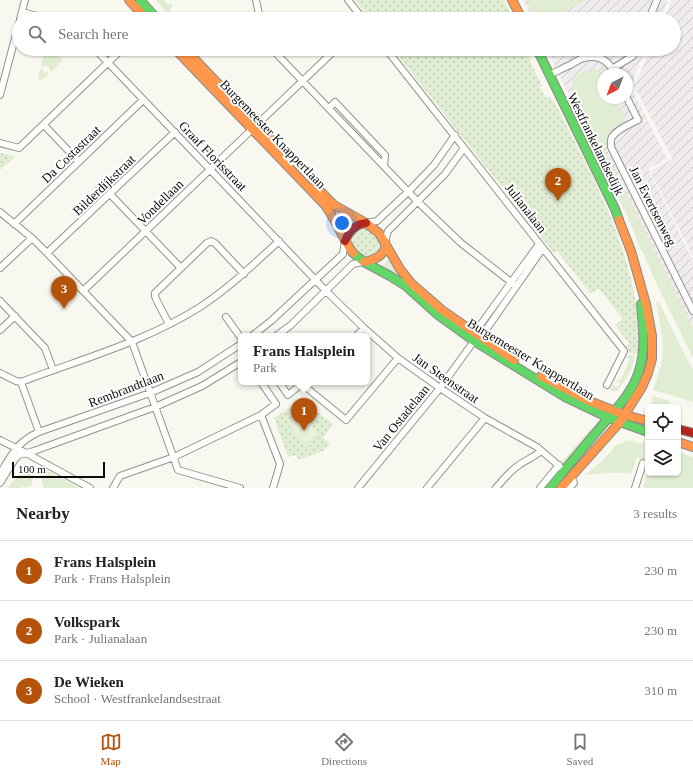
<!DOCTYPE html>
<meta charset="utf-8">
<style>
:root{--surface:#fff;--page:#f2f2f2;--text:#222;--muted:#767676;--line:#e0e0e0;--accent:#b45309}
body{margin:0;font-family:Georgia,serif;background:var(--page);color:var(--text)}
.controls{position:absolute;right:12px;bottom:12px;display:grid;overflow:hidden;border-radius:6px;box-shadow:0 1px 3px #0004}
.controls button{width:36px;height:36px;display:grid;place-items:center;padding:0;border:0;border-bottom:1px solid var(--line);background:var(--surface);color:var(--text);font:20px sans-serif}
.compass{position:absolute;left:597px;top:68px;width:36px;height:36px;border-radius:50%;background:var(--surface);box-shadow:0 1px 3px #0004;rotate:222deg}
.scale{position:absolute;left:12px;bottom:10px;width:93px;box-sizing:border-box;padding-left:4px;border:2px solid #0b0b0b;border-top:0;font-size:11px;line-height:14px;white-space:nowrap;color:#0b0b0b;-webkit-text-stroke:3px #fff;paint-order:stroke}
.you{position:absolute;left:342px;top:223px;width:14px;height:14px;margin:-10px;border:3px solid #fff;border-radius:50%;background:#1a73e8;box-shadow:0 0 0 6px #1a73e833}
.badge{display:grid;place-items:center;width:26px;height:26px;border-radius:50%;background:var(--accent);color:#fff;font-size:13px;font-weight:700}
.pin{position:absolute;translate:-50% -33px;filter:drop-shadow(0 1px 2px #0008)}
.pin::after{content:'';position:absolute;top:21px;width:14px;height:12px;background:inherit;clip-path:polygon(0 0,100% 0,50% 100%)}
.popup{position:absolute;left:238px;top:333px;width:132px;height:52px;box-sizing:border-box;display:grid;place-content:center;border-radius:6px;background:var(--surface);filter:drop-shadow(0 1px 3px #0005);font-size:13px;white-space:nowrap;color:var(--muted)}
.popup b{font-size:15px;color:var(--text)}
.popup::after{content:'';position:absolute;left:50%;top:100%;margin-left:-8px;border:8px solid transparent;border-top-color:var(--surface)}
.list{margin:0;padding:0;list-style:none}
h2{display:flex;justify-content:space-between;align-items:center;height:52px;margin:0;padding:0 16px;font-size:17px}
h2 small{font-size:13px;font-weight:400;color:var(--muted)}
.list li{display:grid;grid-template-columns:26px 1fr auto;gap:12px;align-items:center;box-sizing:border-box;height:60px;padding:0 16px;border-top:1px solid var(--line)}
.list b{display:block;font-size:15px;white-space:nowrap}
.list p{margin:0;font-size:13px;white-space:nowrap;color:var(--muted)}
.list em{font-size:13px;font-style:normal;color:var(--muted)}
.icon{flex:none;width:22px;height:22px;fill:none;stroke:currentColor;stroke-width:2;stroke-linecap:round;stroke-linejoin:round}
.map{position:relative;flex:none;width:693px;height:488px;overflow:hidden}
.search{position:absolute;background:var(--surface);box-shadow:0 1px 3px #0004;left:12px;right:12px;top:12px;height:44px;display:flex;align-items:center;gap:10px;box-sizing:border-box;padding:0 14px;border-radius:22px;color:var(--muted);font-size:15px}
.sheet{height:232px;background:var(--surface)}
nav{display:flex;justify-content:space-around;align-items:center;box-sizing:border-box;height:56px;border-top:1px solid var(--line);background:var(--surface);font-size:11px;color:var(--muted)}
nav a{display:grid;justify-items:center;gap:2px}
nav .on{color:var(--accent)}
.map>svg:first-child{display:block}
</style>
<div class="map">
<svg width="693" height="488" viewBox="0 0 693 488">
<defs>
<pattern id="industrial-furrows" width="10" height="10" patternUnits="userSpaceOnUse"><rect width="10" height="10" fill="#f0ebec"/><path d="M-1 1l2-2M0 10L10 0M9 11l2-2" fill="none" stroke="#ccc8c9"/></pattern>
<pattern id="park-dots" width="8" height="8" patternUnits="userSpaceOnUse"><rect width="8" height="8" fill="#e0edd2"/><path d="M2 2h.1M6 6h.1" fill="none" stroke="#bfcab3" stroke-width="1.8" stroke-linecap="round"/></pattern>
</defs>
<rect width="100%" height="100%" fill="#f9f8f0"/>
<path fill="url(#industrial-furrows)" fill-rule="evenodd" d="M523,0H668L660,19H533Z
M672,0H693V256L650,171L673,159L634,86L651,49H674V19H664Z
M547,49H646L630,86L667,158L648,169L693,261V345L681,329ZM603,74H627V98H603Z"/>
<path fill="#e0edd2" d="M156,0H164L167,4H173L169,13H167Z
M526,0H584L581,3L548,19H537Z
M45,49C52,51 59,55 63,60L51,72L48,66H46L43,67L41,66Z
M40,69H42L43,71L45,73L48,72L49,73L42,80L38,78Z
M594,69L598,70L603,74V98H615L626,120L624,123C618,126 607,134 607,142C607,144 608,146 609,148L605,151L693,328V358L657,285L642,250L641,251L626,211L603,164L573,97L572,87L574,86L572,77C579,73 586,70 594,69Z
M332,207L350,218L341,226Z
M390,258L401,277L381,267Z
M659,302L686,357L693,369V402L653,390C656,380 660,370 662,360C664,341 660,321 656,303Z
M630,354L634,356L635,357C631,374 626,379 616,392L610,390L613,385L618,387L620,383L615,380L616,379L620,381L630,359L626,357L627,355L629,356Z
M653,396L670,401L669,407H650Z
M590,429L593,432L566,464H562L561,463Z
M628,440L642,444L643,442L648,443V461L637,458L631,473L630,474C617,471 599,474 585,475L604,459L617,444H620L623,442Z
M678,452L693,457V488H643L647,473L643,471L648,467V473H678Z
M33,469L32,485L26,488L24,486L21,488H8C14,478 22,472 33,469Z
M44,469L79,488H44L41,477V470Z"/>
<path fill="url(#park-dots)" d="M355,0H504L514,19H370Z
M393,49H527L531,64L542,85L540,87L546,98L550,97L557,107C588,168 621,226 634,293C638,313 641,334 639,354L636,353L634,354L628,352L629,350L626,346L629,343L615,325L623,319L600,290L597,289L592,293H590L557,251L554,253Z
M0,153L14,156L13,159L0,170Z
M104,178L108,182L98,191L94,187Z
M362,225L377,235L383,246L373,258H362C356,251 348,246 349,236Z
M300,399L333,424L323,438L330,443L323,451L299,460L296,455L288,457L274,418Z"/>
<path fill="#eaf1db" d="M304,414L318,434L304,444L289,424Z"/>
<g fill="none" stroke-linecap="round" stroke-linejoin="round">
<g stroke="#92928e" stroke-width="8">
<path id="street" d="M256,0L260,19
M348,0L363,19
M22,12L49,19
M20,19L25,0
M649,19L657,0
M95,49L326,291L364,328L398,358L440,388L485,418L537,447L564,470
M272,49L418,202L461,243L516,286
M386,49L624,351L607,385
M612,69L633,56L636,49
M549,75C556,72 563,68 570,65C574,63 579,59 584,58C599,54 609,61 615,74
M0,95L19,23
M627,98L638,120C630,124 617,129 612,137C610,140 611,144 611,147L693,311
M329,108L335,102L385,155L384,166
M44,125L79,162
M0,143L19,148L122,49
M110,194L181,268
M0,212L32,238L47,253L132,342L178,470L240,488
M366,223L377,221L409,191L434,165L455,135
M14,224L143,100
M385,242L388,231L445,174L464,148
M47,253L175,132
M0,268L32,238
M83,291L336,49
M0,301L45,348L53,370
M226,317L241,338
M169,324L156,299L155,296V293L207,243L211,241L215,243L244,274
M0,330L15,316
M252,336L271,321L343,254L345,241
M276,336L291,325L353,264L358,263L364,262
M356,336L364,328
M474,337L475,333L478,328L539,244
M0,373L16,381L21,382L39,432
M21,382C81,359 145,342 200,307C229,288 254,264 279,241
M279,382L288,395L304,382
M302,384L346,420L398,358
M261,415L280,464L273,488
M0,440L26,453L90,488
M0,474C12,454 17,442 39,432L150,393L198,372L241,344
M0,483L15,459L19,455L34,451L155,407L202,386L241,362
M113,488L120,476L174,457L261,415L276,404L261,382
M358,488L440,388L474,341L481,337L543,248
M427,488L485,418
M496,488C503,480 510,471 519,465C526,460 534,457 541,451
M540,488L559,465
M569,488L574,483L571,476
M635,488L643,463"/>
</g>
<g stroke="#898885" stroke-width="10">
<path id="fast" d="M140,0L157,19
M537,49L615,209L619,220
M353,253L364,262L390,276L406,286L438,315L474,341L565,397L609,418L648,432
M550,488C566,468 583,448 599,429C614,411 632,394 639,371C646,349 643,326 641,304"/>
</g>
<g stroke="#898885" stroke-width="10">
<path id="slow" d="M129,0L146,19
M512,0L522,19
M175,49L325,205C336,220 342,238 353,253
M185,49L281,150
M315,186L334,205L366,223L379,233L400,269L412,284L442,310L514,360
M364,262C371,261 382,257 385,249C385,249 385,243 385,242
M541,376L589,401L625,415L648,421
M678,442L693,447
M561,488L620,422L642,387L648,373L652,359V336L646,304L631,251L619,220"/>
</g>
<g stroke="#898885" stroke-width="10">
<path id="jam" d="M345,241C349,231 355,224 366,223
M678,429L693,433"/>
</g>
<use href="#street" stroke="#fefefd" stroke-width="6"/>
<use href="#fast" stroke="#63d668" stroke-width="8"/>
<use href="#slow" stroke="#ff974d" stroke-width="8"/>
<use href="#jam" stroke="#b3261e" stroke-width="8"/>
</g>
<g text-anchor="middle" dominant-baseline="central" stroke-width="4" stroke-linejoin="round" paint-order="stroke">
<g font-size="13" fill="#0b0b0b" stroke="#fff">
<text transform="translate(273 134) rotate(46)">Burgemeester Knappertlaan</text>
<text transform="translate(596 144) rotate(64)">Westfrankelandsedijk</text>
<text transform="translate(71 154) rotate(-44)">Da Costastraat</text>
<text transform="translate(213 156) rotate(46)">Graaf Florisstraat</text>
<text transform="translate(104 185) rotate(-44)">Bilderdijkstraat</text>
<text transform="translate(160 202) rotate(-44)">Vondellaan</text>
<text transform="translate(653 206) rotate(63)">Jan Evertsenweg</text>
<text transform="translate(526 208) rotate(52)">Julianalaan</text>
<text transform="translate(531 359) rotate(31)">Burgemeester Knappertlaan</text>
<text transform="translate(446 378) rotate(35)">Jan Steenstraat</text>
<text transform="translate(126 389) rotate(-21)">Rembrandtlaan</text>
<text transform="translate(401 418) rotate(-51)">Van Ostadelaan</text>
</g>
</g>
</svg>
<div class="controls">
<button><svg class="icon" aria-label="locate" viewBox="0 0 24 24"><circle cx="12" cy="12" r="6"/><path d="M12 2v4M12 18v4M2 12h4M18 12h4"/></svg></button>
<button><svg class="icon" aria-label="layers" viewBox="0 0 24 24"><path d="M12 4l9 5-9 5-9-5zM3 14l9 5 9-5"/></svg></button>
</div>
<svg class="compass" viewBox="-18 -18 36 36"><path d="M0-13l5 13h-10z" fill="#e53935"/><path d="M0 13l5-13h-10z" fill="#767676"/></svg>
<div class="scale">100 m</div>
<div class="you"></div>
<div class="pin badge" style="left:304px;top:431px">1</div>
<div class="popup"><b>Frans Halsplein</b>Park</div>
<div class="pin badge" style="left:558px;top:201px">2</div>
<div class="pin badge" style="left:64px;top:309px">3</div>
<div class="search"><svg class="icon" aria-label="search" viewBox="0 0 24 24"><circle cx="10" cy="10" r="6"/><path d="M15 15l6 6"/></svg>Search here</div>
</div>
<section class="sheet">
<h2>Nearby<small>3 results</small></h2>
<ul class="list">
<li><span class="badge">1</span><div><b>Frans Halsplein</b><p>Park · Frans Halsplein</p></div><em>230 m</em></li>
<li><span class="badge">2</span><div><b>Volkspark</b><p>Park · Julianalaan</p></div><em>230 m</em></li>
<li><span class="badge">3</span><div><b>De Wieken</b><p>School · Westfrankelandsestraat</p></div><em>310 m</em></li>
</ul>
</section>
<nav>
<a class="on"><svg class="icon" aria-label="map" viewBox="0 0 24 24"><path d="M3 6l6-2 6 2 6-2v14l-6 2-6-2-6 2zM9 4v14M15 6v14"/></svg>Map</a>
<a><svg class="icon" aria-label="directions" viewBox="0 0 24 24"><path d="M12 3l9 9-9 9-9-9zM9 14v-3h6M13 9l2 2-2 2"/></svg>Directions</a>
<a><svg class="icon" aria-label="saved" viewBox="0 0 24 24"><path d="M7 4h10v16l-5-4-5 4z"/></svg>Saved</a>
</nav>
